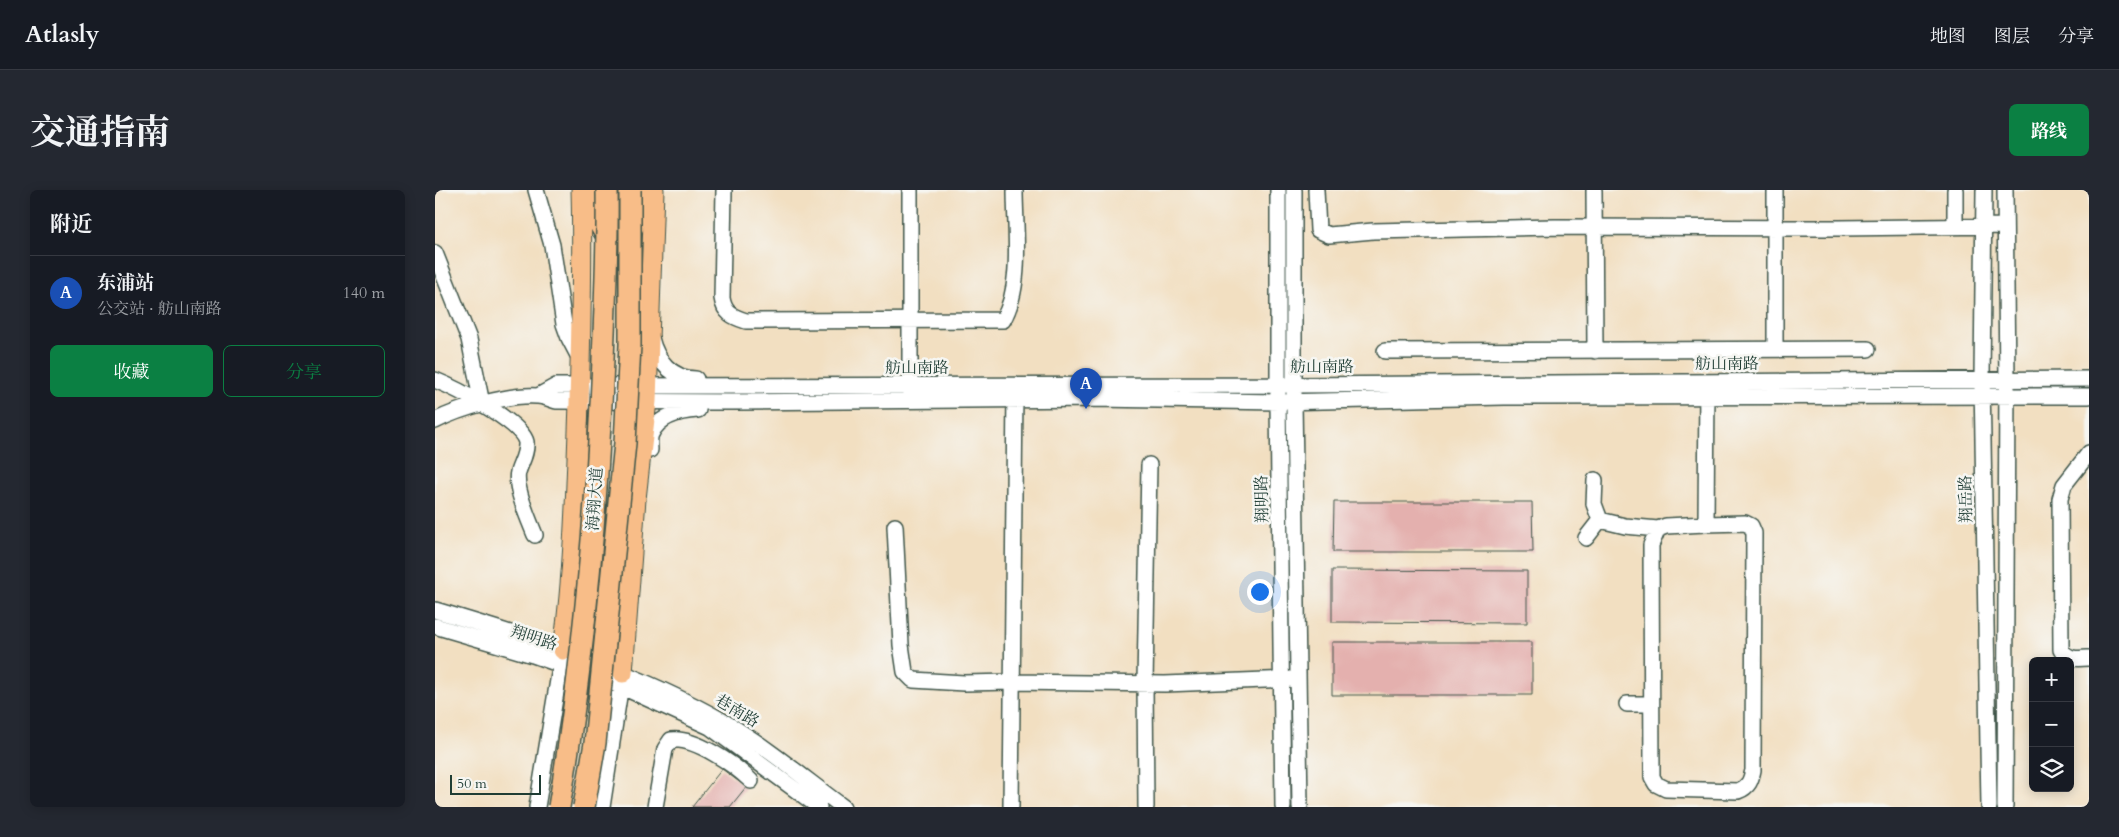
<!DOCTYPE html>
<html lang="zh">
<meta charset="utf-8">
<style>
:root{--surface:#171b24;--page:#242831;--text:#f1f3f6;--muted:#9ea1a6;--line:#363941;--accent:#0b8043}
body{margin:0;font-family:Cardo,"Noto Serif SC",serif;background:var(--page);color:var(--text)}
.controls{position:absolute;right:15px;bottom:15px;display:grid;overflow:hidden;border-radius:8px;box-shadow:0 2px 12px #0003}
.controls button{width:45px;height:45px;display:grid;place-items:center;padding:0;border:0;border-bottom:1px solid var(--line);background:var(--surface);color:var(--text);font:25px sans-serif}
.scale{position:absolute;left:15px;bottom:12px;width:91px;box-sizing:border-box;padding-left:5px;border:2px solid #1f3d34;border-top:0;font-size:14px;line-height:18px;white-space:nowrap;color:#1f3d34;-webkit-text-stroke:4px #f6f6f2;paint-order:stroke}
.you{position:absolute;left:824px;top:401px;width:18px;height:18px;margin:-12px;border:4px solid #fff;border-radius:50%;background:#1a73e8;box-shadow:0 0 0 8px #1a73e833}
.badge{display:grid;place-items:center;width:32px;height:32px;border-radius:50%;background:var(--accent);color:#fff;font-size:16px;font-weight:700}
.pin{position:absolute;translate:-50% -41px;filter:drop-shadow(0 1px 2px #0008)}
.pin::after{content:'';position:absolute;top:26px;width:18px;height:15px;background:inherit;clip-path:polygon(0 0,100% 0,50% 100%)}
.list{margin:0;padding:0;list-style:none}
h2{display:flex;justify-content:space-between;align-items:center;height:65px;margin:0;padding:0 20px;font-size:21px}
h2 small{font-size:16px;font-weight:400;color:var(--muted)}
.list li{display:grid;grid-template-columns:32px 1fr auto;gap:15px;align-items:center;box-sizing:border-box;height:75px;padding:0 20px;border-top:1px solid var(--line)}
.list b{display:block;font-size:19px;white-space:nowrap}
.list p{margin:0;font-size:16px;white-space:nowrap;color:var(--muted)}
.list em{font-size:16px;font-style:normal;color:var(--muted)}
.actions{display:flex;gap:10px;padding:15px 20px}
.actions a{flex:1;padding:11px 0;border:1px solid var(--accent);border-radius:8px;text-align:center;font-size:18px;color:var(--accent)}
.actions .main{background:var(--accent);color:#fff}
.icon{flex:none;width:28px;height:28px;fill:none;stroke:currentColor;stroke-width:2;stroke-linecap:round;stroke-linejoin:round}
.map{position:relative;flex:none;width:1654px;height:617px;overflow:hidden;border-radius:8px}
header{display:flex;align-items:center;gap:30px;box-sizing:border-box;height:70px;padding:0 25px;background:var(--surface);border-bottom:1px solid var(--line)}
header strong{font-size:24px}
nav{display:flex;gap:28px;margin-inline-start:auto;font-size:18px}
.intro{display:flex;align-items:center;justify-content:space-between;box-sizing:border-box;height:120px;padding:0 30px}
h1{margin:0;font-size:35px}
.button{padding:12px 22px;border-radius:8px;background:var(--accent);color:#fff;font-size:18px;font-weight:700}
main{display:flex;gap:30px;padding:0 30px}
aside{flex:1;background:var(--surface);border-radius:8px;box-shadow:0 2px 12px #0003}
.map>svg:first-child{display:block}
</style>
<header>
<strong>Atlasly</strong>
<nav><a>地图</a><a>图层</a><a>分享</a></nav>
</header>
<div class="intro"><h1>交通指南</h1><a class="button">路线</a></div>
<main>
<aside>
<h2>附近<small></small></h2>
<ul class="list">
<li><span class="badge" style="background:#1a4fb4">A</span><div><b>东浦站</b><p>公交站 · 舫山南路</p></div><em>140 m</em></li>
</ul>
<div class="actions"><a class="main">收藏</a><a>分享</a></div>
</aside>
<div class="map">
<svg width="1654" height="617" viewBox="0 0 1654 617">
<rect width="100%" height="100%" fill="#f6f6f2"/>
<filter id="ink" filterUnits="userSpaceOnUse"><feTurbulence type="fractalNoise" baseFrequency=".02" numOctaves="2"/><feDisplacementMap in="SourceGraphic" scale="10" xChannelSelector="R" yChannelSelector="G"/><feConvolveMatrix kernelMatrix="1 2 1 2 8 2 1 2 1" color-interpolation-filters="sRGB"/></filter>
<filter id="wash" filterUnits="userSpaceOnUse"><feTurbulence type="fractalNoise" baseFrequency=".0096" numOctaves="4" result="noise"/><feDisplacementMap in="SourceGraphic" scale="20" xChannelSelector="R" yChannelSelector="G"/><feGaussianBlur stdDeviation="1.12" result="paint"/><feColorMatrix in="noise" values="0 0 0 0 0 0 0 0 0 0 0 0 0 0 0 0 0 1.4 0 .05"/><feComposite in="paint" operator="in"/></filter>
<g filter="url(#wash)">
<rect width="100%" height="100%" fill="#f2dfc1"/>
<g id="blocks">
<path fill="#e4b0ae" d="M899,312H1097L1098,362H898Z
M897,380L1092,381V433L897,432Z
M897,452H1097V505H897Z
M287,579L311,597L295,617H257Z"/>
</g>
</g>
<g filter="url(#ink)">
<use href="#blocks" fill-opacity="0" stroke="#3f5549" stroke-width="1"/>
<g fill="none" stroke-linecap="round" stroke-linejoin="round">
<g stroke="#3f5549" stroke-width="18">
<path id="minor" d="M101,0L117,55L129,134L134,148L145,169
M289,0L287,108C289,123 298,127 311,131L568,130C588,95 580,40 580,0
M843,0V212L848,617
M859,0V212L865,617
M881,0L883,40L894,45L938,41L1120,37L1404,38L1570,36
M1159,0L1160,161
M1340,0V159
M1520,0V37
M1549,0L1547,189L1554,617
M0,63L34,149L47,214
M216,148C221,170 237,189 261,189
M950,161L1433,159
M0,190C20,198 87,232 91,252C92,264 86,272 83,282C79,297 94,330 100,345
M475,204V0
M103,206L121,196L859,195L1654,189
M0,231C25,218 74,204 102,206C108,206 115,209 121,211L297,212L663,209L843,212L1069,207L1654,206
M215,260C215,256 214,248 216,244C224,226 246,221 263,220
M1654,263L1629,295L1625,309L1626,460C1634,470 1642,469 1654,468
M1160,290L1159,314L1165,330L1190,336L1223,339
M1271,334L1310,333L1316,336L1319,343L1318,580C1316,590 1314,597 1303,601L1231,599L1221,594L1217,587L1216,355L1223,339L1231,336L1271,334L1272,196
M460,336L466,455L470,482L478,490L529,493L577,492L730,494L856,489
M1151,348L1165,330
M0,420C101,450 199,480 291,533C332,557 370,589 408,617
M0,436L98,465L185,496L275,537L384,617
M1192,514H1216
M102,617L127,466
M167,617L187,487
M220,617L230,559L236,550C260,547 300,575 316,591
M576,617L580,201
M711,617L710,493L714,275
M1570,617L1572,189L1570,0"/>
</g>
<g stroke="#3f5549" stroke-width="21">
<path id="major" d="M128,460C139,378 141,296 144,213C146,142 148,71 146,0
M188,483L201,309L212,211L219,0"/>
</g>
<g stroke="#3f5549" stroke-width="24">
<path id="highway" d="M156,0L157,21L173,48
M198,37L207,0"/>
</g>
<use href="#minor" stroke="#fff" stroke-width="15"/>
<use href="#major" stroke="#f8bd88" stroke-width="19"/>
<use href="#highway" stroke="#f8bd88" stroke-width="21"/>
<g stroke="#3f5549" stroke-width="24" stroke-linecap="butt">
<path id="highway-bridge" d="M124,617C149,469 162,320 168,170C170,113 173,57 172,0
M149,617L160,553L190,253L195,155V0"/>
</g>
<use href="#highway-bridge" stroke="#f8bd88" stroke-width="21"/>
</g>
</g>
<g text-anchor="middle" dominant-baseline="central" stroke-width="5" stroke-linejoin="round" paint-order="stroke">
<g font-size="16" fill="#1f3d34" stroke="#f6f6f2">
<text x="1292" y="174">舫山南路</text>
<text x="887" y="177">舫山南路</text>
<text x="482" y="178">舫山南路</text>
<text transform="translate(160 309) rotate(-86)">海翔大道</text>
<text transform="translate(827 309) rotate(-91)">翔明路</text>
<text transform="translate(1531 309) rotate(-91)">翔岳路</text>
<text transform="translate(99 448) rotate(18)">翔明路</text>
<text transform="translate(302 521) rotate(31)">巷南路</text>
</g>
</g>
</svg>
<div class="controls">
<button>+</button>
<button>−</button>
<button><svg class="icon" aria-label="layers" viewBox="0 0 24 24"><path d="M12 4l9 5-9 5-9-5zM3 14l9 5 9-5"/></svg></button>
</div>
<div class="scale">50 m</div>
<div class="you"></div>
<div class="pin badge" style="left:651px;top:219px;background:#1a4fb4">A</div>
</div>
</main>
